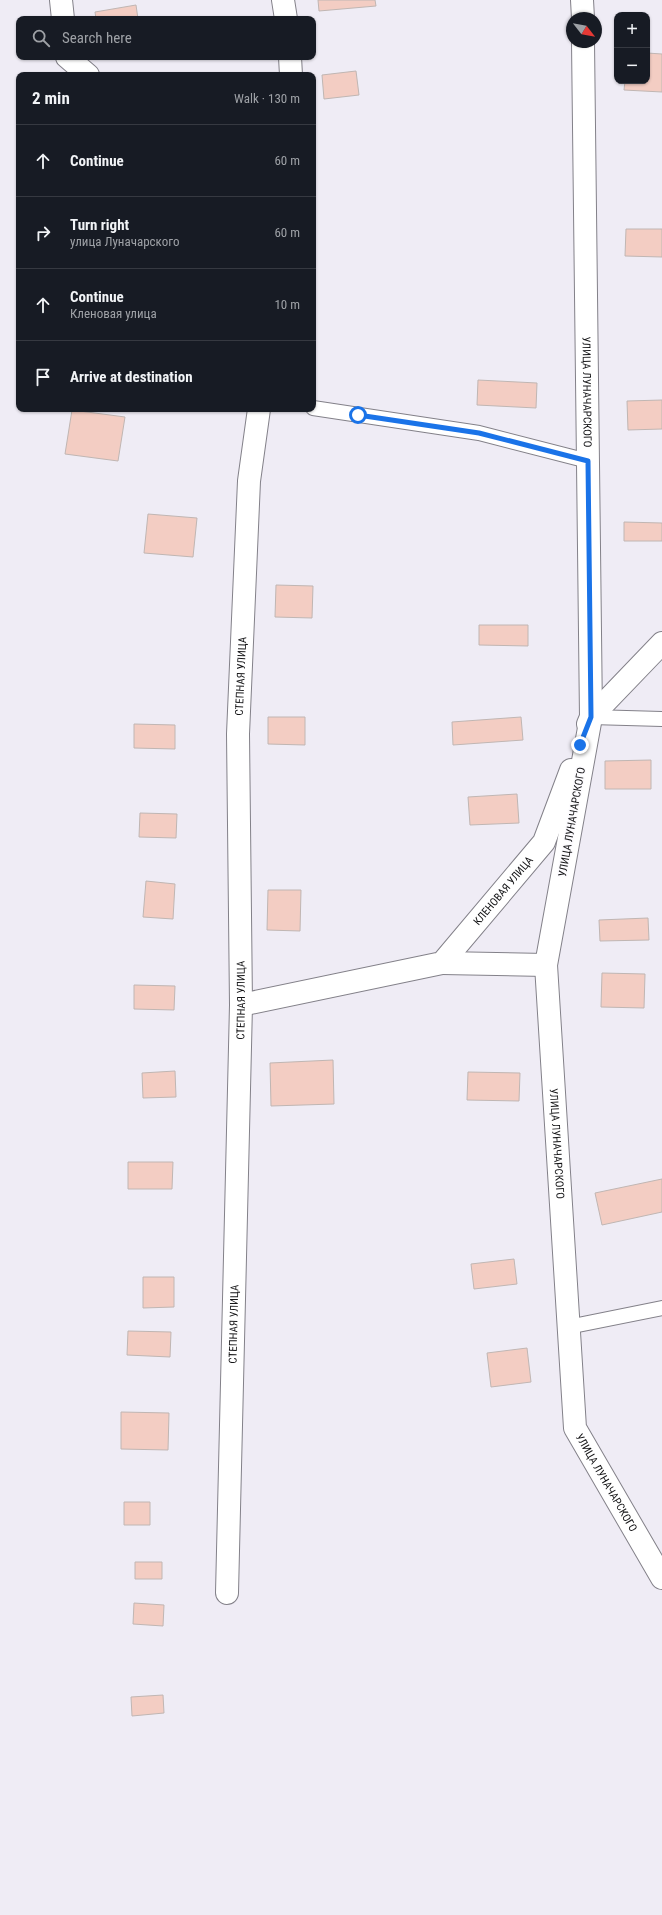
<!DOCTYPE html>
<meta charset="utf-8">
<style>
:root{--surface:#171b24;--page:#20242c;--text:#f1f3f6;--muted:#9ea1a6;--line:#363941}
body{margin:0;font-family:"Roboto Condensed",sans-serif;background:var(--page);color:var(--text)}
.controls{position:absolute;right:12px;top:12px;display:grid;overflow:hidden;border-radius:8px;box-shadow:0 1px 3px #0004}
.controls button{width:36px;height:36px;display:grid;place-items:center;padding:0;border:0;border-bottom:1px solid var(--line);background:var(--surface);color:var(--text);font:20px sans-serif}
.compass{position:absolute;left:566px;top:12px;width:36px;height:36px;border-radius:50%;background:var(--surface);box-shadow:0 1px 3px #0004;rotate:121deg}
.stop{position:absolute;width:12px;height:12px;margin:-9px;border:3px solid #1a73e8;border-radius:50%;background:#fff}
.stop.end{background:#1a73e8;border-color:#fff;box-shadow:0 1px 4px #0008}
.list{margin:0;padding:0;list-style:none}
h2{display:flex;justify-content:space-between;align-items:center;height:52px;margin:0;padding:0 16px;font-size:17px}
h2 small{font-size:13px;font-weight:400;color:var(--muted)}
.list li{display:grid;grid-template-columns:26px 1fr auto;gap:12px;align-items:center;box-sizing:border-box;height:72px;padding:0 16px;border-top:1px solid var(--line)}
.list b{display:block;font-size:15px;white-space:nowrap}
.list p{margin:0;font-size:13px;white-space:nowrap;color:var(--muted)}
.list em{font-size:13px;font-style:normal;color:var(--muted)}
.icon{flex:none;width:22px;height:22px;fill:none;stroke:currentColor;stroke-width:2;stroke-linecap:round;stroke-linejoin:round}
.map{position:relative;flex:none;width:662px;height:1915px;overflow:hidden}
.search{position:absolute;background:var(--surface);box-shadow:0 1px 3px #0004;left:16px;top:16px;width:300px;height:44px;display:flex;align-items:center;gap:10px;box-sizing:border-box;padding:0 14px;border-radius:8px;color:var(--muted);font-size:15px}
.panel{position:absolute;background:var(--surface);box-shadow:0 1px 3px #0004;left:16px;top:72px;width:300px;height:340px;border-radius:8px}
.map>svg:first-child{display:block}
</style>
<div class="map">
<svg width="662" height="1915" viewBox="0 0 662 1915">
<rect width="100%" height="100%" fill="#efecf5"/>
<path fill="#f3cdc3" stroke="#c0b6b3" d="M318,0H375L376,6L319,11Z
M136,5L138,19H96L95,12Z
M647,53L662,54V92L624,90L625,81H647Z
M356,71L359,95L324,99L322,75Z
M626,229H662V257L625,256Z
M478,380L537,383L536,408L477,405Z
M662,400V429L628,430L627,401Z
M72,410L125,417L118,461L65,454Z
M148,514L197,518L193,557L144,553Z
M624,522L662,523V541H624Z
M276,585L313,586L312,618L275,617Z
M479,625H528V646L479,645Z
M268,717H305V745L268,744Z
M521,717L523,740L453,745L452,722Z
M134,724L175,725V749L134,748Z
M651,760V789H605V761Z
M517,794L519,823L470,825L468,797Z
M140,813L177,814L176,838L139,837Z
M146,881L175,884L173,919L143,917Z
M268,890H301L300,931L267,930Z
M648,918L649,940L600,941L599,920Z
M602,973L645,974L644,1008L601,1007Z
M134,985L175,986L174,1010L134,1009Z
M333,1060L334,1104L271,1106L270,1063Z
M175,1071L176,1097L143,1098L142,1073Z
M468,1072L520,1073L519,1101L467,1100Z
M128,1162H173L172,1189H128Z
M662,1179V1212L602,1225L595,1193Z
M514,1259L517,1284L474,1289L471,1264Z
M143,1277H174V1307L143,1308Z
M128,1331L171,1332L170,1357L127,1355Z
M527,1348L531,1382L491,1387L487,1353Z
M121,1412L169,1413L168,1450L121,1449Z
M124,1502H150V1525H124Z
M135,1562H162V1579H135Z
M134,1603L164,1605L163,1626L133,1624Z
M163,1695L164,1713L132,1716L131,1697Z"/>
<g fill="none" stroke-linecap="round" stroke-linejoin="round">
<g stroke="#838189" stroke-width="16">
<path id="lane" d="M313,408L479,433L588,461
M591,717L662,719
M568,1327L662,1308"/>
</g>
<g stroke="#838189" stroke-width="24">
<g id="street">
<path d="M61,0L63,19"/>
<path d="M283,0L286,19"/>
<path d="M582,0L583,18"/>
<path id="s1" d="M583,42L591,717L546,965L575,1428L662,1578"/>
<path d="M67,57L88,75"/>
<path d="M290,57L291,75"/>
<path d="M588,724L591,717L662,643"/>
<path d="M442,963L546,965"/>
<path id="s2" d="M241,1005L442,963L544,842L571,770"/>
<path id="s3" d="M227,1593L241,1005L238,734L249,481L259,409"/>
</g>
</g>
<use href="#lane" stroke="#fff" stroke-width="14"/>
<use href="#street" stroke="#fff" stroke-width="22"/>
</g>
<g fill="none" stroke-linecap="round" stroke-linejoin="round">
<path stroke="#1a73e8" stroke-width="5" d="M358,415L479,433L588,461L591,717L580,745"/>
</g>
<g text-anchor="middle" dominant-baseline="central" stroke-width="3" stroke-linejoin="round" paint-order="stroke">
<g font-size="11" fill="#131315" stroke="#fcfbfe">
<text stroke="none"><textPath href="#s1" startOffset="350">УЛИЦА ЛУНАЧАРСКОГО</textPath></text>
<text stroke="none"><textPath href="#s3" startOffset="917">СТЕПНАЯ УЛИЦА</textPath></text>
<text transform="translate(572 822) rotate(-80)">УЛИЦА ЛУНАЧАРСКОГО</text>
<text stroke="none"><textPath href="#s2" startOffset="300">КЛЕНОВАЯ УЛИЦА</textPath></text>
<text stroke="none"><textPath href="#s3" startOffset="593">СТЕПНАЯ УЛИЦА</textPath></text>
<text stroke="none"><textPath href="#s1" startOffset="1106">УЛИЦА ЛУНАЧАРСКОГО</textPath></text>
<text stroke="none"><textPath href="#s3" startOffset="269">СТЕПНАЯ УЛИЦА</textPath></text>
<text stroke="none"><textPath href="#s1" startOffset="1454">УЛИЦА ЛУНАЧАРСКОГО</textPath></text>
</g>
</g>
</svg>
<div class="controls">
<button>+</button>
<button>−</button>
</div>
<svg class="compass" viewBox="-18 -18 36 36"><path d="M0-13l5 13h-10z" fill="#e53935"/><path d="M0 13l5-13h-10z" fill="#9ea1a6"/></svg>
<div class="stop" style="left:358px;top:415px"></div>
<div class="stop end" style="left:580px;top:745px"></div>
<div class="search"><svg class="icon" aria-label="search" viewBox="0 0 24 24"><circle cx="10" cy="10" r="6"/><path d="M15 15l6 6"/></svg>Search here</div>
<section class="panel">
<h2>2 min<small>Walk · 130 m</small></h2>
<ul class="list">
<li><svg class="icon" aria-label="ahead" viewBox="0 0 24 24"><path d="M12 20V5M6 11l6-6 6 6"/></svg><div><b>Continue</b></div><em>60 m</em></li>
<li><svg class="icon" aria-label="right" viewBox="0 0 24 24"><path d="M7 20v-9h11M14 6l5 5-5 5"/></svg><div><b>Turn right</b><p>улица Луначарского</p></div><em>60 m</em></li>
<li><svg class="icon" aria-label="ahead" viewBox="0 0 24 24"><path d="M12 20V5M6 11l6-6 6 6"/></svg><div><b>Continue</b><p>Кленовая улица</p></div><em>10 m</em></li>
<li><svg class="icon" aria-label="arrive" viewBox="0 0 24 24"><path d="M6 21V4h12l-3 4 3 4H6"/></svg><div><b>Arrive at destination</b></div></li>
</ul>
</section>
</div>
